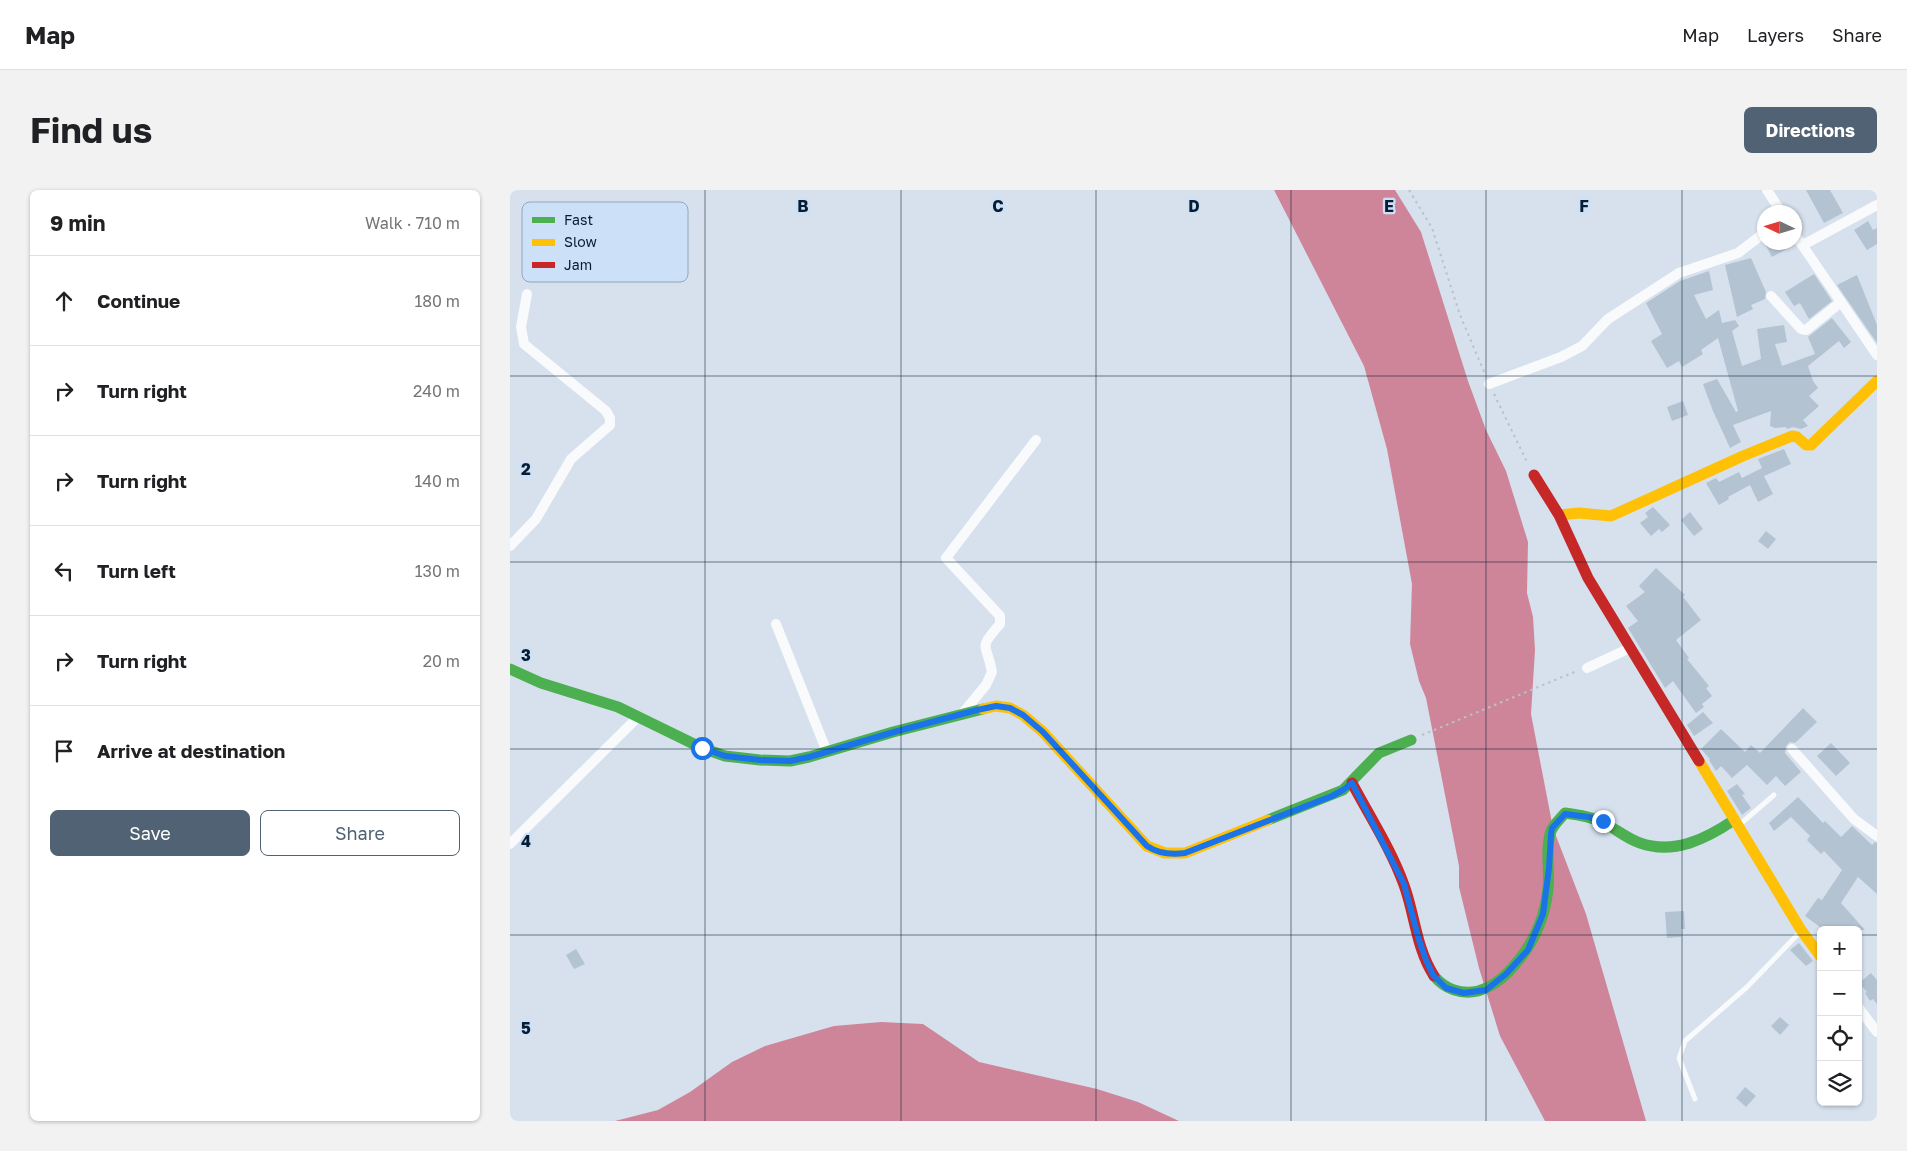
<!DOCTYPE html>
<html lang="en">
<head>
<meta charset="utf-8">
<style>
	:root { --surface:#fff; --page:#f2f2f2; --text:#202124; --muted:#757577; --line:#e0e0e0; --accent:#506273 }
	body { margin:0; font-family:"Golos Text",sans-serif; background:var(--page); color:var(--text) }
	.controls { position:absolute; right:15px; bottom:15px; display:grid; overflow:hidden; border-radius:8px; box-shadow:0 1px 4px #0004 }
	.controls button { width:45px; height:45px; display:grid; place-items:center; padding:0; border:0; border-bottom:1px solid var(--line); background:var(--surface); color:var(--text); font:25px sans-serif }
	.compass { position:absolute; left:1247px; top:15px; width:45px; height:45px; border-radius:50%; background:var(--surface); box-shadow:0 1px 4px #0004; rotate:274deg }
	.stop { position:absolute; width:15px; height:15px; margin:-11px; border:4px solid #1a73e8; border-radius:50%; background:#fff }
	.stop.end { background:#1a73e8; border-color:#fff; box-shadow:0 1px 5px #0008 }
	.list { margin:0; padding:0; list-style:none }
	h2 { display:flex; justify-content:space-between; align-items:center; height:65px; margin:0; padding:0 20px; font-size:21px }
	h2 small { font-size:16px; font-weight:400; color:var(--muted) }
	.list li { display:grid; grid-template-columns:32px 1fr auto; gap:15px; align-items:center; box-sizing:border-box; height:90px; padding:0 20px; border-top:1px solid var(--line) }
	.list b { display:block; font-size:19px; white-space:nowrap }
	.list em { font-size:16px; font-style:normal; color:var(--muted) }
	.actions { display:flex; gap:10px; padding:15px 20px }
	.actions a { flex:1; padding:11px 0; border:1px solid var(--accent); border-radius:8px; text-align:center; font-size:18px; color:var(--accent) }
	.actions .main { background:var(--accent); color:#fff }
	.icon { flex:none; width:28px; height:28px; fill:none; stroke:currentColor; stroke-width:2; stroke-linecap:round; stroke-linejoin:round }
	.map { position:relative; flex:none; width:1367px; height:931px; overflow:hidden; border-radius:8px }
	header { display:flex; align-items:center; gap:30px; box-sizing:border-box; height:70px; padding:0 25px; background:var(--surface); border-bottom:1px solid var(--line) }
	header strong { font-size:24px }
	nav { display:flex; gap:28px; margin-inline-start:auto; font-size:18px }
	.intro { display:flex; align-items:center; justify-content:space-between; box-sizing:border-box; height:120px; padding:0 30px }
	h1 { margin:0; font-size:35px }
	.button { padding:12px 22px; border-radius:8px; background:var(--accent); color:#fff; font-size:18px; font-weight:700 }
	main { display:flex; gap:30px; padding:0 30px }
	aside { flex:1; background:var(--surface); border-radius:8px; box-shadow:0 1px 4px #0004 }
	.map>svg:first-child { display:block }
	.water { fill:#ce8599 }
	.building { fill:#b3c3d2 }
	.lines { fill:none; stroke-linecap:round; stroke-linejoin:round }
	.path { stroke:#bbc2c6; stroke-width:2; stroke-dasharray:2.5 4; stroke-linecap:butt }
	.lane { stroke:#f9fafc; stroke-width:5 }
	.street { stroke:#f9fafc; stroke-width:10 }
	.fast { stroke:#4caf50; stroke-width:11 }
	.slow { stroke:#ffc107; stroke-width:11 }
	.jam { stroke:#c62828; stroke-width:11 }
	.route { stroke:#1a73e8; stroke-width:6 }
	.grid { fill:none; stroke:#081d31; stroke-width:1; stroke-opacity:0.55 }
	.key { fill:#cce1f7; stroke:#91a6bc; stroke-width:1 }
	.key-label { font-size:14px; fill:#081d31 }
	.grid-label { font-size:16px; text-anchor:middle; font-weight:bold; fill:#081d31; stroke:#cce1f7; stroke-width:4.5; stroke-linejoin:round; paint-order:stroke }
</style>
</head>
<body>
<header>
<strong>Map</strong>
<nav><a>Map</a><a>Layers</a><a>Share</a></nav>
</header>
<div class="intro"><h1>Find us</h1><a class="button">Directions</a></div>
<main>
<aside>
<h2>9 min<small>Walk · 710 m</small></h2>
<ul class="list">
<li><svg class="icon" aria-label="ahead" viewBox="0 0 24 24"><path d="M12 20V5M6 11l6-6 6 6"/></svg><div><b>Continue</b></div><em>180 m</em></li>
<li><svg class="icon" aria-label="right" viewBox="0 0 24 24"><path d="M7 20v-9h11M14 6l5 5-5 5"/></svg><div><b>Turn right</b></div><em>240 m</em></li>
<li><svg class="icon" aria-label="right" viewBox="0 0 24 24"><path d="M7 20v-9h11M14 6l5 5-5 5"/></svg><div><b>Turn right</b></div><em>140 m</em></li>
<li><svg class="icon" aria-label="left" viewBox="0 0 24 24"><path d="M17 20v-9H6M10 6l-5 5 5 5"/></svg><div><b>Turn left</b></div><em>130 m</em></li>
<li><svg class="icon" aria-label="right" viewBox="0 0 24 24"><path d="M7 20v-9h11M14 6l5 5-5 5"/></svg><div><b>Turn right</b></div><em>20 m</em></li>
<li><svg class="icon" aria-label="arrive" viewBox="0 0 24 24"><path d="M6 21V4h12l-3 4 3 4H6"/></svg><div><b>Arrive at destination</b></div></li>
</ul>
<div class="actions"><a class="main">Save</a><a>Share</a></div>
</aside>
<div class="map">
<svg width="1367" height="931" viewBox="0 0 1367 931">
	<rect width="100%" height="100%" fill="#d6e1ed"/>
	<g class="water">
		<polygon points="764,0 885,0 911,42 958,191 976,240 996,281 1018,352 1017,403 1023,427 1025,460 1021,524 1043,638 1076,724 1136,931 1035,931 990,846 969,778 949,697 949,676 916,508 909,491 900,454 902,394 877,259 854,176"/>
		<polygon points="371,832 413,834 469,872 587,899 628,912 669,931 105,931 148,920 180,902 222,872 255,856 324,836"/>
	</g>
	<g class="building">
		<polygon points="1296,0 1320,0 1333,23 1314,33"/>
		<polygon points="1358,31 1363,40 1367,38 1367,54 1357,60 1344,40"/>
		<polygon points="1254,52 1282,52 1284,55 1262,67"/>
		<polygon points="1241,68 1256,102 1255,109 1241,115 1243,119 1227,127 1215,75"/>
		<polygon points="1199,81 1203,100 1184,105 1196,129 1209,120 1212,133 1225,130 1229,136 1222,141 1232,176 1251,169 1247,139 1274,135 1277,152 1265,154 1272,176 1305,164 1298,147 1322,128 1341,152 1334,158 1329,151 1298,176 1303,191 1308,198 1299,206 1309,216 1293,230 1298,236 1291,239 1283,237 1277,239 1276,237 1265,238 1260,236 1261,221 1223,235 1231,252 1220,258 1203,221 1193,194 1207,189 1226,222 1228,221 1208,148 1191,160 1193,164 1172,177 1169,171 1157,178 1141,151 1152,144 1136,113 1170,91"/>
		<polygon points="1304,84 1322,111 1299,129 1290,113 1284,116 1275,102"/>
		<polygon points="1347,85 1367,135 1367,153 1327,95"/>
		<polygon points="1173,211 1178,225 1162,231 1157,217"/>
		<polygon points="1274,259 1281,274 1254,286 1263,304 1248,312 1240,295 1218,307 1219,309 1209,315 1196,293 1206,288 1209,292 1229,282 1232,288 1252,278 1248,269"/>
		<polygon points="1143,317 1160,335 1152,342 1149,339 1141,346 1130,333 1138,327 1135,323"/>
		<polygon points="1180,322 1193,339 1184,346 1171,330"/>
		<polygon points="1256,341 1266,349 1258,359 1248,351"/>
		<polygon points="1146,378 1175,405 1173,407 1191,430 1166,450 1179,468 1177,469 1199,496 1196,498 1202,506 1192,514 1194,517 1186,523 1163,491 1155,498 1118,438 1128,431 1116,416 1135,402 1129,396"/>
		<polygon points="1293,518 1307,532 1285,553 1280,552 1276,556 1275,563 1291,582 1275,596 1266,586 1257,595 1237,575 1222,588 1211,576 1206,581 1199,570 1200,569 1191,559 1211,539 1235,562 1241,555 1250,563"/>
		<polygon points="1193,522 1203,533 1184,546 1177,535"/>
		<polygon points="1321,553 1340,573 1326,586 1307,566"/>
		<polygon points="1227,594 1235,604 1232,605 1241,618 1232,625 1217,601"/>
		<polygon points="1288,607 1313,633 1315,631 1331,647 1342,636 1362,655 1365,652 1367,653 1367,704 1348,687 1331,713 1355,740 1314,740 1295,726 1308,708 1312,710 1332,680 1314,661 1311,664 1297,650 1300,646 1281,627 1264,641 1259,633"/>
		<polygon points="1174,721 1175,739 1171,739 1171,747 1157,748 1155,722"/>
		<polygon points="1289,753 1303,771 1296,776 1280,760"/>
		<polygon points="66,759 75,774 64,779 56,765"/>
		<polygon points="1361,783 1367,790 1367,814 1363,809 1360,811 1355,803 1357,802 1349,793"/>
		<polygon points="1270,827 1279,835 1270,845 1261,836"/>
		<polygon points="1235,897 1246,906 1236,917 1226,908"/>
	</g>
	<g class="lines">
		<g class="path">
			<polyline points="899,0 922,38 950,125 975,184"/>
			<polyline points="984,204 1018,274"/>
			<polyline points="912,545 1067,481"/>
		</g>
		<g class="lane">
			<polyline points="1228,636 1264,605"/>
			<polyline points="1185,909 1169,868 1175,851 1237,797 1291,741"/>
		</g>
		<g class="street">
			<polyline points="1257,0 1271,22"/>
			<polyline points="1284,43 1367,165"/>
			<polyline points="1293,55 1367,15"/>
			<polyline points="1261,106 1291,139 1296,140 1331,112"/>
			<polyline points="979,194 1051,167 1072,156 1098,129 1169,83 1228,63 1254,43"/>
			<polyline points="0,356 26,329 61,269 100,235 100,228 96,221 14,154 11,137 17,104"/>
			<polyline points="266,434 317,562"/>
			<polyline points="1077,478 1120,458"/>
			<path d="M 452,524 L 476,495 L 482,482 C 477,453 467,460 490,434 L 490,426 L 436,368 L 526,250"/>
			<polyline points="1282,559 1344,629 1367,646"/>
			<polyline points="0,654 128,527"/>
			<polyline points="1348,817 1367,842"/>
		</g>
		<g class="fast">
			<polyline points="0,479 31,493 108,517 192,558 215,566 250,570 280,571 299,567 383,542 473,519"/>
			<polyline points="758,630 833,600 869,563 901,550"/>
			<path d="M 924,786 C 935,799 951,805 968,801 C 985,796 997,785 1007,772 C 1025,751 1035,726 1038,699 C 1040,681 1035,658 1041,641 C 1044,634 1050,629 1055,623 C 1069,625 1083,627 1096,634 C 1107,640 1118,649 1130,653 C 1164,665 1196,649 1224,630"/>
		</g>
		<g class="slow">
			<polyline points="1049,325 1069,323 1101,326 1233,266 1282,246 1287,247 1296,255 1301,255 1367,191"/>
			<polyline points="473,519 486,516 500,518 513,525 533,542 637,656 655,663 675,663 758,630"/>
			<polyline points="1189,571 1291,740 1311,767"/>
		</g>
		<g class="jam">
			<polyline points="1024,285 1049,325 1078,388 1189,571"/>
			<path d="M 842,593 C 860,627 881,659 894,695 C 905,725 906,758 924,786"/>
		</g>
	</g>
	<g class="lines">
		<path class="route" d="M 192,558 L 215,566 L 250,570 L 280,571 L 299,567 L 384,542 L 467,520 L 486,516 L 500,518 L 513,525 L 533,542 L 637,656 C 649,664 661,665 675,663 L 822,606 L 833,600 L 842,593 L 894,694 L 909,750 L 916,770 L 923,785 L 936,798 L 954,803 L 976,800 L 996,784 L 1018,760 L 1033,724 L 1039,678 L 1041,644 L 1042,638 L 1055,624 L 1079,627 L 1093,631"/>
	</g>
	<path class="grid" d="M 195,0 L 195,931M 391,0 L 391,931M 586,0 L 586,931M 781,0 L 781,931M 976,0 L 976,931M 1172,0 L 1172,931M 0,186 L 1367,186M 0,372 L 1367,372M 0,559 L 1367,559M 0,745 L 1311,745M 1348,745 L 1367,745"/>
	<rect x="12" y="12" width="166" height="80" rx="8" class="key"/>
	<rect x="22" y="27" width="23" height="6" fill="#4caf50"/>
	<rect x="22" y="49" width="23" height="7" fill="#ffc107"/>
	<rect x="22" y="72" width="23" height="6" fill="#c62828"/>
	<g class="key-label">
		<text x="54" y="35">Fast</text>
		<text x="54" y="57">Slow</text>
		<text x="54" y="80">Jam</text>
	</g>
	<g class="grid-label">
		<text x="293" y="22">B</text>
		<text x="488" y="22">C</text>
		<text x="684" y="22">D</text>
		<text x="879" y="22">E</text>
		<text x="1074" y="22">F</text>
		<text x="16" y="285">2</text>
		<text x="16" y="471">3</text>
		<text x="16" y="657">4</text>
		<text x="16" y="844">5</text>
	</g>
</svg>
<div class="controls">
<button>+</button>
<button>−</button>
<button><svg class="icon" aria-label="locate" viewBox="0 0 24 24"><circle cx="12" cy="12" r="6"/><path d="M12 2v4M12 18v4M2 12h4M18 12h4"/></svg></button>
<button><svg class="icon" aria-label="layers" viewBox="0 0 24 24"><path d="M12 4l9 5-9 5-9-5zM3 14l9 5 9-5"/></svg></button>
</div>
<svg class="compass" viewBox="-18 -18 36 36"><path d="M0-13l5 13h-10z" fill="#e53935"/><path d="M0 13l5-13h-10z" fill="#757577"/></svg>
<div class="stop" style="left:192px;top:558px"></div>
<div class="stop end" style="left:1093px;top:631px"></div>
</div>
</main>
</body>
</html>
